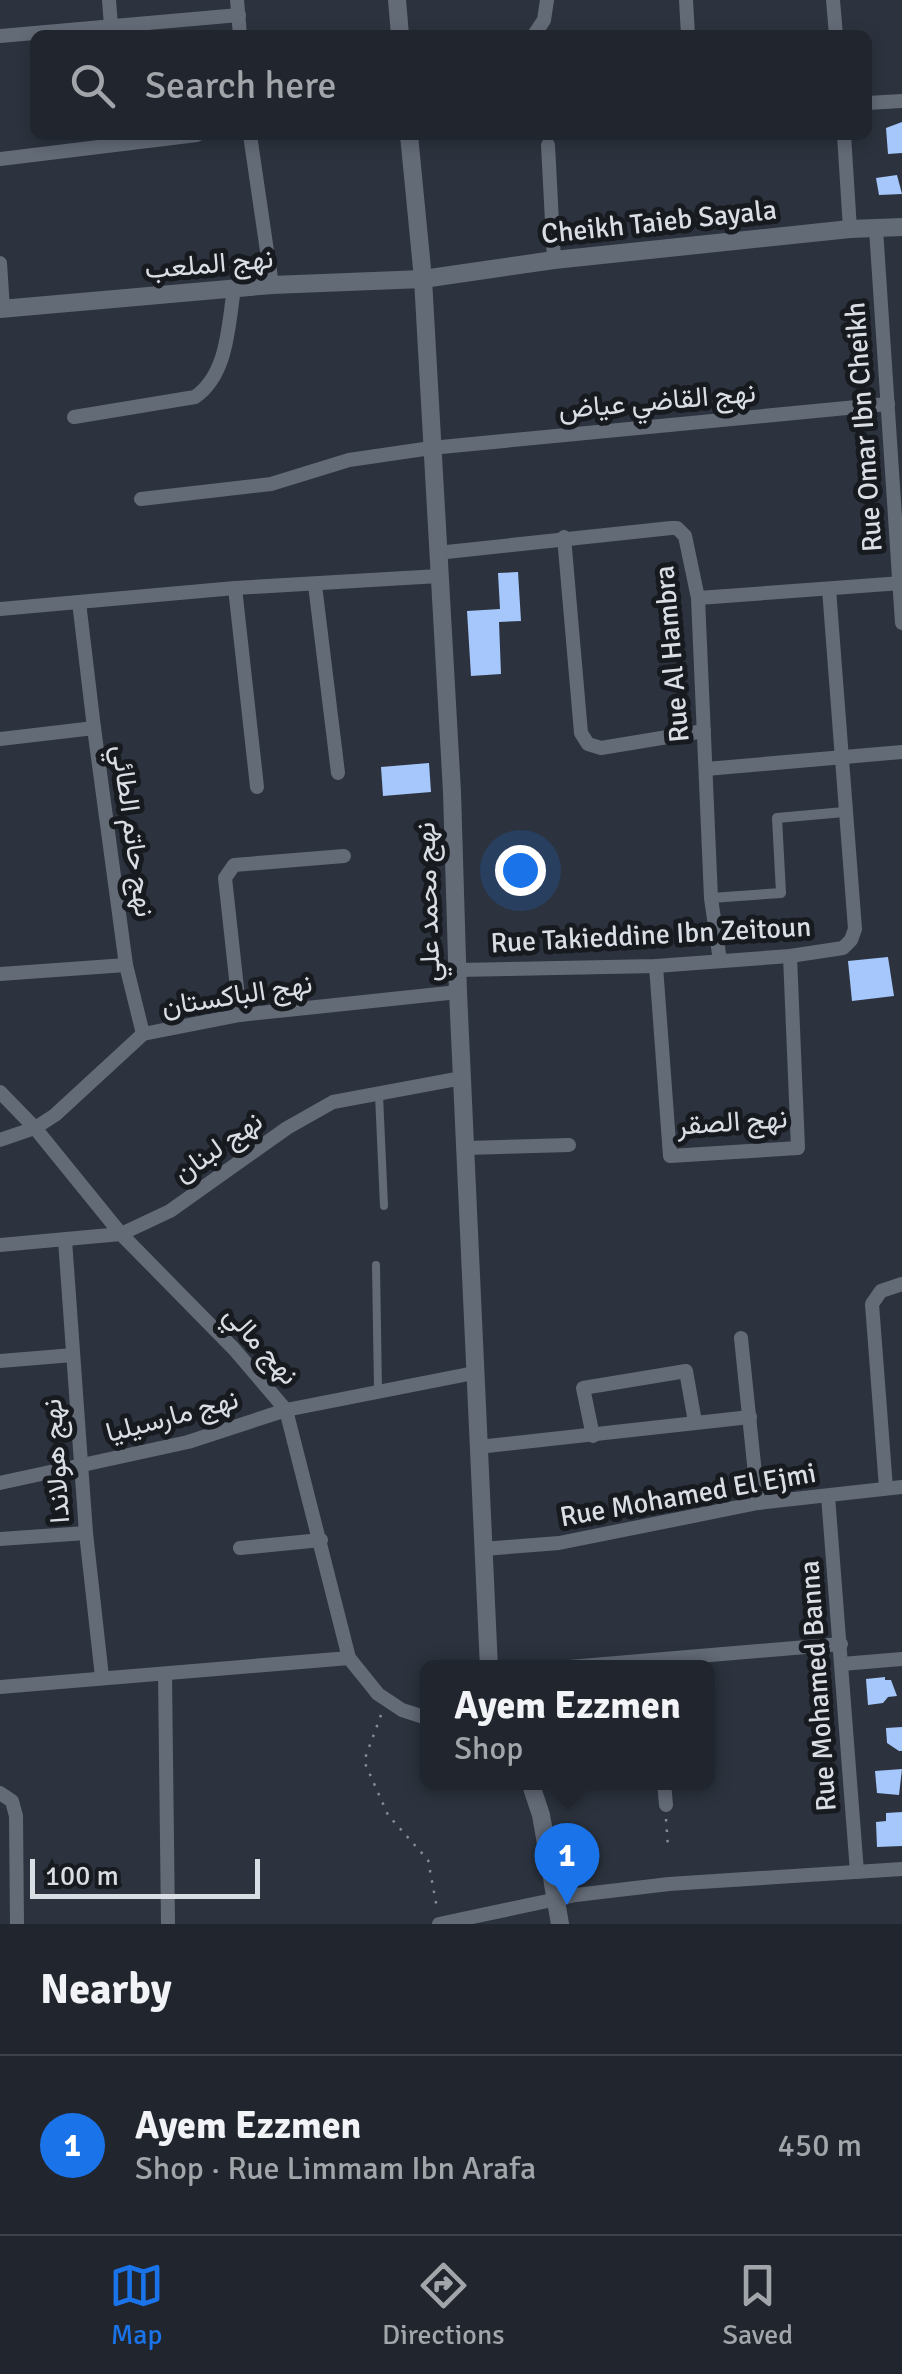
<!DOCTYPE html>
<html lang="en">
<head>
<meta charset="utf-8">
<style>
	:root { --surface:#21262e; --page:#2d323a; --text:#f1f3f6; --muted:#a2a5aa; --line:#3e434a; --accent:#1a73e8 }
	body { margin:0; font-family:Signika,Vazirmatn,sans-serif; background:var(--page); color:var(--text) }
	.scale { position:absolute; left:30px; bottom:25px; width:230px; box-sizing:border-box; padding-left:10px; border:5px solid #d9dee5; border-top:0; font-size:28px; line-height:35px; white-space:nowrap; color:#d9dee5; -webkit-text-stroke:8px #171a1f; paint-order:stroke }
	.you { position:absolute; left:520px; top:870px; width:35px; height:35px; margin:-25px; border:8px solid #fff; border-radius:50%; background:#1a73e8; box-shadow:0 0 0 15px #1a73e833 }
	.badge { display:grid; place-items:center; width:65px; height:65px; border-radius:50%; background:var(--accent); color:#fff; font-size:32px; font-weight:700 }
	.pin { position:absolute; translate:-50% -82px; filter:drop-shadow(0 2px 5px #0008) }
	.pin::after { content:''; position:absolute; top:52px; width:35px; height:30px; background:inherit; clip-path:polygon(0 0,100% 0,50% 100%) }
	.popup { position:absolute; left:420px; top:1660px; width:295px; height:130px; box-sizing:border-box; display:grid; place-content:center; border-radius:15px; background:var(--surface); filter:drop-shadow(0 2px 8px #0005); font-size:32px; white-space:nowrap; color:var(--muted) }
	.popup b { font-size:38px; color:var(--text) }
	.popup::after { content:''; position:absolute; left:50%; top:100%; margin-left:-20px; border:20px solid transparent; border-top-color:var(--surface) }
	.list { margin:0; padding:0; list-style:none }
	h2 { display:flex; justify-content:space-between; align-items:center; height:130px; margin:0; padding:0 40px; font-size:42px }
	h2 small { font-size:32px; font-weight:400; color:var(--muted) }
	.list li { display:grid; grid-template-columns:65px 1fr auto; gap:30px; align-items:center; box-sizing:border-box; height:180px; padding:0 40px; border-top:2px solid var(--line) }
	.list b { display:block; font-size:38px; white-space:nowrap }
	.list p { margin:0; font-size:32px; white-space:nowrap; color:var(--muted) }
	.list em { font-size:32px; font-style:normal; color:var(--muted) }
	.icon { flex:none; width:55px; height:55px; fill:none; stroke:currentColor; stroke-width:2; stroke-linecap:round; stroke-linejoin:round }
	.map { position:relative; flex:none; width:902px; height:1924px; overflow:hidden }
	.search { position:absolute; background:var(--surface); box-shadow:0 5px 15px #0003; left:30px; right:30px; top:30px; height:110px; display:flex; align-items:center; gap:25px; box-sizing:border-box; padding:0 35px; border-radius:15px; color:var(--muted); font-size:38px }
	.sheet { height:310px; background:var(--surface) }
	nav { display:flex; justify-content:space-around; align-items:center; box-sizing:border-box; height:140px; border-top:2px solid var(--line); background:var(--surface); font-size:28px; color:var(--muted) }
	nav a { display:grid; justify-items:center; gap:5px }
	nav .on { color:var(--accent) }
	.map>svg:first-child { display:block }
	.building { fill:#a5c7fc }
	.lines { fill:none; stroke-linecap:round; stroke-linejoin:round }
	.path { stroke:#868c95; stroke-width:2.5; stroke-dasharray:2.5 8; stroke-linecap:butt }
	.service { stroke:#636b77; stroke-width:8 }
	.pedestrian { stroke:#636b77; stroke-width:10 }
	.minor { stroke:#636b77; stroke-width:14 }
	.tertiary { stroke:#636b77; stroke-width:18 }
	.labels { text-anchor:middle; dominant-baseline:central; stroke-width:10; stroke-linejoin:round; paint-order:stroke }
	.street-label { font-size:28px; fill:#d9dee5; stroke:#171a1f }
</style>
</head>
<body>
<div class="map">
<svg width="902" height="1924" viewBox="0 0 902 1924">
	<rect width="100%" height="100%" fill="#2c333e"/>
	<g class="building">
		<polygon points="902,122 902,153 888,154 886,128"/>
		<polygon points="897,175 902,194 879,195 876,178"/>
		<polygon points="518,572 521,621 499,622 501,674 471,676 467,611 500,609 498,573"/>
		<polygon points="429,763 431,792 383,796 381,767"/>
		<polygon points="888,957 894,996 852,1001 848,961"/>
		<polygon points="885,1677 885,1680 891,1680 897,1696 888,1697 883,1703 868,1705 866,1679"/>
		<polygon points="902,1727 902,1751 899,1751 887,1743 886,1728"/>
		<polygon points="902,1769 899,1795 877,1793 875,1771"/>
		<polygon points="902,1812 902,1846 877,1847 876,1822 886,1821 886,1813"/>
	</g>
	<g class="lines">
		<g class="path">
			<polyline points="381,1715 364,1761 388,1815 428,1860 437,1908"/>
			<polyline points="666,1819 668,1847"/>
		</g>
		<g class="service">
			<polyline points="379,1095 384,1206"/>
			<polyline points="376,1265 378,1390"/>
		</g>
		<polyline class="pedestrian" points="711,898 781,893 777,818 844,812"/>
		<g class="minor">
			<polyline points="109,0 111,26"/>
			<polyline points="237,0 240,35"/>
			<polyline points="686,0 688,35"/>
			<polyline points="833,0 836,35"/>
			<polyline points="534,35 544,20 547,0"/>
			<polyline points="0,36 239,15"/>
			<polyline points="867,103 902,101"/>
			<polyline points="250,135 272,285"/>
			<polyline points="844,135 850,229"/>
			<polyline points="548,145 554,260"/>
			<polyline points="0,159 197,135"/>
			<polyline points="876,229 902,623"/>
			<polyline points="0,263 3,309"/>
			<path d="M 74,417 L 195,397 C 228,374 228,326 234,289"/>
			<polyline points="141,499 271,484 349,460 431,448 888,404"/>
			<polyline points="564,537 581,733 588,744 601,748 704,731"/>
			<polyline points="437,553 671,528 677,528 685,536 698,598 711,898 720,961"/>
			<polyline points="315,585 338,773"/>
			<polyline points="235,588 257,787"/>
			<polyline points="698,598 902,583"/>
			<polyline points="79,602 94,728"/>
			<polyline points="0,609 235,588 439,576"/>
			<polyline points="0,739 94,728 126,965 143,1034"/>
			<polyline points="706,769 902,752"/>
			<polyline points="656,966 670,1156 798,1148 790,956"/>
			<polyline points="457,970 656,966 790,956 843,948 851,940 855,929 829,589"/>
			<polyline points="0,974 126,965"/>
			<polyline points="240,1015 225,878 234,865 344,856"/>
			<polyline points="0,1092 35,1128 121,1234 234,1349 286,1410 349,1658 378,1694 402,1710 427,1718"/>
			<polyline points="0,1140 35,1128 55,1115 143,1034 240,1015 458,992"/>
			<polyline points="466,1148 569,1145"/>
			<polyline points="65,1240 86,1533 102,1677"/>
			<polyline points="0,1245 121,1234 170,1211 287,1128 333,1102 462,1078"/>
			<polyline points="741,1338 758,1503"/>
			<polyline points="0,1361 73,1355"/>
			<polyline points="593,1436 583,1388 686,1371 695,1422"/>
			<polyline points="478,1447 750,1417"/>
			<polyline points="0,1483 188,1442 286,1410 474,1373"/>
			<polyline points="886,1488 872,1304 881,1291 902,1284"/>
			<polyline points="828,1496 857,1872"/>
			<polyline points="0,1539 86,1533"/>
			<polyline points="240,1548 321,1540"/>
			<polyline points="483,1549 559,1543 758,1503 902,1487"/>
			<polyline points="842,1664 902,1659"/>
			<polyline points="569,1667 841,1644"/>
			<polyline points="165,1674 168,1924"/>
			<polyline points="0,1687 349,1658"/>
			<polyline points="664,1782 666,1805"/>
			<polyline points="0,1793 12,1801 16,1816 17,1924"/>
			<polyline points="439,1924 576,1895 669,1884 902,1869"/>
		</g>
		<g class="tertiary">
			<polyline points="397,0 400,35"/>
			<polyline points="409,135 423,279 452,792 458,992 489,1668"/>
			<polyline points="0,309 272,285 423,279 554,260 850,229 902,227"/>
			<polyline points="530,1782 541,1815 560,1924"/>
		</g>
	</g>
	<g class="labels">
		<g class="street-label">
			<text transform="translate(659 222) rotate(-6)">Cheikh Taieb Sayala</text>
			<text transform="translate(209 264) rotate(-5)">نهج الملعب</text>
			<text transform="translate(657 401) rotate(-5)">نهج القاضي عياض</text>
			<text transform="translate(864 427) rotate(-94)">Rue Omar Ibn Cheikh</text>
			<text transform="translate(672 654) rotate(-95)">Rue Al Hambra</text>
			<text transform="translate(133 831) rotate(82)">نهج حاتم الطائي</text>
			<text transform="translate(428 902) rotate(-92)">نهج محمد علي</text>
			<text transform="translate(651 935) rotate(-3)">Rue Takieddine Ibn Zeitoun</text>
			<text transform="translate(237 995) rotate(-9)">نهج الباكستان</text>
			<text transform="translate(732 1122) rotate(-4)">نهج الصقر</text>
			<text transform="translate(218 1147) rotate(-35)">نهج لبنان</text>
			<text transform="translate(261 1345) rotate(48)">نهج مالي</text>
			<text transform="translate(172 1416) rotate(-15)">نهج مارسيليا</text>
			<text transform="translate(56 1461) rotate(-94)">نهج هولاندا</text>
			<text transform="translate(688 1495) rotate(-10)">Rue Mohamed El Ejmi</text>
			<text transform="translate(818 1686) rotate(-94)">Rue Mohamed Banna</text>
		</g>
	</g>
</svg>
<div class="scale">100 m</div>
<div class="you"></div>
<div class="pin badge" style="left:567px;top:1905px">1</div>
<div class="popup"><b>Ayem Ezzmen</b>Shop</div>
<div class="search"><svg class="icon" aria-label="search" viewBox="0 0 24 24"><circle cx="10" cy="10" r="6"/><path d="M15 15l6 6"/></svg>Search here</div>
</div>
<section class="sheet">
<h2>Nearby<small></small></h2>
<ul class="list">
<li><span class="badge">1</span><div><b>Ayem Ezzmen</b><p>Shop · Rue Limmam Ibn Arafa</p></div><em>450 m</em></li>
</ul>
</section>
<nav>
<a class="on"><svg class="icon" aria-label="map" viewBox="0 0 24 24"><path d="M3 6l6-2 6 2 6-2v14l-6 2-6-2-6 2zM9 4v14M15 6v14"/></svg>Map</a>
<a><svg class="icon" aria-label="directions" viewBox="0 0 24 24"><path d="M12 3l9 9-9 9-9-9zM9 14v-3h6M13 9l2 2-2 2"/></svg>Directions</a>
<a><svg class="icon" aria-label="saved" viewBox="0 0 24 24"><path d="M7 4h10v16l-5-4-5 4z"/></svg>Saved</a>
</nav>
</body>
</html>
